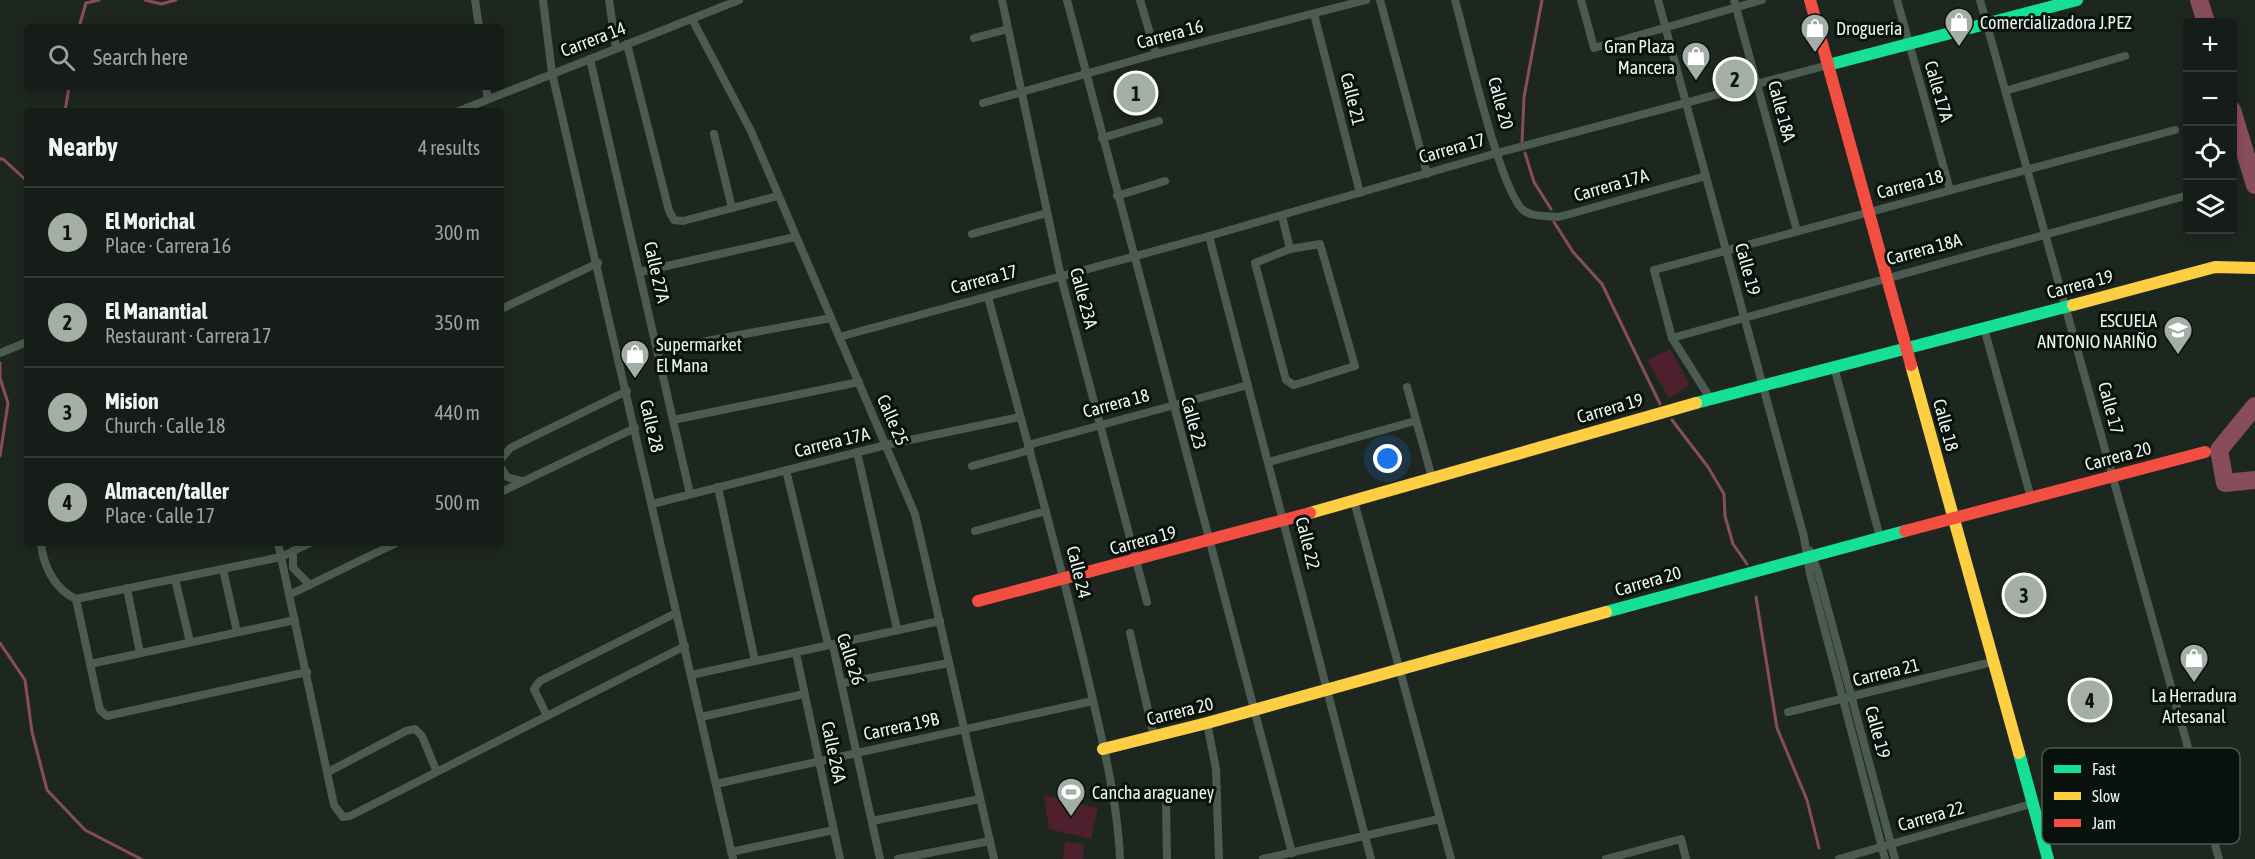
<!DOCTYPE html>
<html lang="en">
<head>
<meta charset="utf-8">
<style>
	:root { --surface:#161d18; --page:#1f2621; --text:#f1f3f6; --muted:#9ea2a2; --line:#353b37; --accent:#a3aea6 }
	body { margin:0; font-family:"Asap Condensed",sans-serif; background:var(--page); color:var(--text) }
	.controls { position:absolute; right:18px; top:18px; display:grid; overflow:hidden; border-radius:6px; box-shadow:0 3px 9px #0003 }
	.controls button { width:54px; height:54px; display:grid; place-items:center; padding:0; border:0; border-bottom:2px solid var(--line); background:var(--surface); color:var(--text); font:30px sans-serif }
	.you { position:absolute; left:1388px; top:459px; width:21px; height:21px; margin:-15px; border:4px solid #fff; border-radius:50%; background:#1a73e8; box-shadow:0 0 0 9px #1a73e833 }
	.badge { display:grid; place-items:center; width:39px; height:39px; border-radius:50%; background:var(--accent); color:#111; font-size:20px; font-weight:700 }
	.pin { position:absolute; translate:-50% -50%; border:3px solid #fff; box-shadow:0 2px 6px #0006 }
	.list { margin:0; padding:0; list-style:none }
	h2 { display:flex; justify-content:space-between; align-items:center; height:78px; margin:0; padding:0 24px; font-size:26px }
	h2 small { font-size:20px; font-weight:400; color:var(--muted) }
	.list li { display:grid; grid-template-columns:39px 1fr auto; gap:18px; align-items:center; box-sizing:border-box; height:90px; padding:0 24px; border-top:2px solid var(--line) }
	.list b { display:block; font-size:22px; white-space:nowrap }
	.list p { margin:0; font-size:20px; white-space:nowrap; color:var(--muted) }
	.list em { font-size:20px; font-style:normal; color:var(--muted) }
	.icon { flex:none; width:33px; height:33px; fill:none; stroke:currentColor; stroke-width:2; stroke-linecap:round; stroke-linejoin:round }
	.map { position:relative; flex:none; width:2255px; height:859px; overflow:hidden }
	.search { position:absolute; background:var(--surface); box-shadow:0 3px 9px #0003; left:24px; top:24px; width:480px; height:66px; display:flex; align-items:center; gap:15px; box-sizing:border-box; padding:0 21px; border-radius:6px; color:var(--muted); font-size:22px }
	.panel { position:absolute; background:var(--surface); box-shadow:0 3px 9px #0003; left:24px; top:108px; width:480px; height:438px; border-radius:6px }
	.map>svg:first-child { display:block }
	.green { fill:#4e202d }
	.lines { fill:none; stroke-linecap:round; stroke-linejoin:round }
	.stream { stroke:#884d5b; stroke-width:3 }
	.river { stroke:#884d5b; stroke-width:18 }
	.street { stroke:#4c5b52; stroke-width:8 }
	.fast { stroke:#16e098; stroke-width:12 }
	.slow { stroke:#ffcf43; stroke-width:12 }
	.jam { stroke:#f24e42; stroke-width:12 }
	.labels { text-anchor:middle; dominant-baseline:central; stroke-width:6; stroke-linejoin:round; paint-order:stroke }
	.poi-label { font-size:18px; fill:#ebf6ee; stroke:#09110c; text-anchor:start }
	.street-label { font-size:18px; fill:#ebf6ee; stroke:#09110c }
	.key { fill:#09110c; stroke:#4d5650; stroke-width:1.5 }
	.key-label { font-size:16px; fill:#ebf6ee }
</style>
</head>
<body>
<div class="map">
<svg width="2255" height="859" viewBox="0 0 2255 859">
	<rect width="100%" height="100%" fill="#1d2720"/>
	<g class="green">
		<polygon points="1670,349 1690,385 1669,398 1647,360"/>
		<polygon points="1044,795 1098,808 1091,839 1049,829"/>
		<polygon points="1065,842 1084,844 1083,859 1063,859"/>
	</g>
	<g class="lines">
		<g class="stream">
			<polyline points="145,0 161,4 176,0"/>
			<polyline points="79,27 86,3 99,0"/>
			<polyline points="65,111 69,87"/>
			<polyline points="1522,142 1524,97 1542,0"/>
			<polyline points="1525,153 1534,182 1551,209"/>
			<polyline points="0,159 3,159 27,181"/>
			<polyline points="1554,222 1573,252 1602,284 1660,404"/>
			<polyline points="0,363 0,378 8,403 0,456"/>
			<polyline points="1672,420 1708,467 1724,494 1725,516 1733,544 1747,564"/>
			<polyline points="1756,597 1777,728 1807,800 1819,848"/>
			<polyline points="0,643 25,680 32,732 47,790 85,830 141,859"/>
		</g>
		<g class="river">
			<polyline points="2199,0 2206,22"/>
			<polyline points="2232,110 2255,185"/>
			<polyline points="2255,406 2219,450 2225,483 2255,480"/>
		</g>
		<g class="street">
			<polyline points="475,0 479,27"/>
			<polyline points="543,0 552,73 733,859"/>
			<polyline points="609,0 616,48"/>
			<polyline points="1002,0 1061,277 1147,602"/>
			<polyline points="1067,0 1292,853"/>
			<polyline points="1140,0 1156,54"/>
			<polyline points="1380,0 1427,174"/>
			<path d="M 1455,0 C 1466,38 1499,189 1523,210 C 1532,217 1547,216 1559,217 L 1706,176"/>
			<polyline points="1581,0 1594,48 1762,0"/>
			<polyline points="1658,0 1804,537 1810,574 1885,859"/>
			<polyline points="1734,0 1797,231"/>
			<polyline points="1897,0 1950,190"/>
			<polyline points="1980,0 2219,859"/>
			<polyline points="1314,14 1360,193"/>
			<polyline points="692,19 751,131 915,514 994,859"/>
			<polyline points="974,38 1008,29"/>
			<polyline points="627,44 669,211 674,220 683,221 778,196"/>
			<polyline points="590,59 690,494"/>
			<polyline points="486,87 488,99"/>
			<polyline points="2005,91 2125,56"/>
			<polyline points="983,103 1156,54 1366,0"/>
			<polyline points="459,111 739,0"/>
			<polyline points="714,134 732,208"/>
			<polyline points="1102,138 1159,121"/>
			<polyline points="1117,196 1165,181"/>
			<polyline points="1282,216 1290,249"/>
			<polyline points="972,234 1047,213"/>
			<polyline points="1209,236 1371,859"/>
			<polygon points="1320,244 1355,366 1294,385 1286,380 1255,263 1290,249"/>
			<polyline points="640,272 795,237"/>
			<path d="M 988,297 C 1021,419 1055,540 1084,662 C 1098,722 1118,799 1120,859"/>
			<polyline points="501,309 598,263"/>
			<polyline points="1984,328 2031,498"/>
			<polyline points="839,337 1209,236 1497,153 1828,65"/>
			<polyline points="1672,338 2185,196"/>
			<polyline points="658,350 831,318"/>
			<polyline points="0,353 27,342"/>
			<polyline points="1834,367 1880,537"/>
			<polyline points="1407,387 1432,478"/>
			<polyline points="1710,398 1672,338 1654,270 2175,130"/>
			<polyline points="673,420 859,382"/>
			<polyline points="1028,445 1248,385"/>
			<polyline points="857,452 897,629"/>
			<polyline points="501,459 510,448 627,391"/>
			<polyline points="1269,462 1415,421"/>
			<polyline points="972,466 1030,450"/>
			<polyline points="501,468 507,477 522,481"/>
			<polyline points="786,470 828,644 833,646 880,859"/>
			<polyline points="718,487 755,661"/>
			<polyline points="501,492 635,428"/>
			<polyline points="1354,501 1451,859"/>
			<polyline points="652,504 886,445 1020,417"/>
			<polyline points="975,531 1046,511"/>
			<path d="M 44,543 L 41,546 C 45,569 55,589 76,599 L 90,664"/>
			<polyline points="278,543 334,805 343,817 350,816 685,646"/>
			<polyline points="293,551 293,568 310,585"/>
			<polyline points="1810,551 1818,572 1895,859"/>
			<polyline points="223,569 237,632"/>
			<polyline points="175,579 190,642"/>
			<polyline points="127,588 140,653"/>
			<polyline points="289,595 396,543"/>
			<polyline points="76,599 281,557 310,543"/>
			<polyline points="295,620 90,664 100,710 107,716 307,672"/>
			<polyline points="1130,633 1154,736"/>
			<polyline points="796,653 840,859"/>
			<polyline points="691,675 940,621"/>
			<polyline points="843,683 949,663"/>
			<polyline points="1788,712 1992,662"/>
			<polyline points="547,716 534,689 540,681 676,613"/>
			<polyline points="701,717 804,694"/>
			<polyline points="1207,723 1216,769 1219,859"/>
			<polyline points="328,772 406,731 415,729 422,736 436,770"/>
			<polyline points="716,784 1093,701"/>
			<polyline points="872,821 980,799"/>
			<polyline points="731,852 834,830"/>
			<polyline points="898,859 990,841"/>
			<polyline points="1167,859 1166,797 1217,795"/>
			<polyline points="1263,859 1439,819"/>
			<polyline points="1606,859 1681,839 1686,859"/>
			<polyline points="1839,859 2031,804"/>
		</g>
		<g class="fast">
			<polyline points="1828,65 2077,0"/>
			<polyline points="1696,403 2073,305"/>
			<polyline points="1606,612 1905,531"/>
			<polyline points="2019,753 2048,859"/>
		</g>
		<g class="slow">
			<polyline points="2073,305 2215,267 2255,268"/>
			<polyline points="1911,365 2019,753"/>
			<polyline points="1310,513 1696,403"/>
			<polyline points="1103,749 1207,723 1606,612"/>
		</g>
		<g class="jam">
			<polyline points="1810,0 1911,365"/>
			<polyline points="1905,531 2205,452"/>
			<polyline points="978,601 1310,513"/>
		</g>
	</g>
	<defs>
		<g id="shop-pin" transform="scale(1.5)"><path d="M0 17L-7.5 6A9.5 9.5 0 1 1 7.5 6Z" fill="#a3aea6" stroke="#09110c"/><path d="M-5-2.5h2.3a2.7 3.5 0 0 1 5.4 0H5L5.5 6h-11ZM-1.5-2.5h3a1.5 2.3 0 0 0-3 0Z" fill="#fff"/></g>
		<g id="school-pin" transform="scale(1.5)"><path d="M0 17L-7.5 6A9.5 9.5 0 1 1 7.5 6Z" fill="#a3aea6" stroke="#09110c"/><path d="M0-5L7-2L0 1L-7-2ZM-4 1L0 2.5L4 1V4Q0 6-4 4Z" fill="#fff"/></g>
		<g id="stadium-pin" transform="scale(1.5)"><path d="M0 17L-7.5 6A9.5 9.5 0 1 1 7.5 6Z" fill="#a3aea6" stroke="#09110c"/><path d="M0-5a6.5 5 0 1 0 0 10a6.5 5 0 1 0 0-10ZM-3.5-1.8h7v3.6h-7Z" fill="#fff"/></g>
	</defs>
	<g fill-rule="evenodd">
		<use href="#shop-pin" x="1959" y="22"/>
		<use href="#shop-pin" x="1815" y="28"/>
		<use href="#shop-pin" x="1696" y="56"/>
		<use href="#school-pin" x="2178" y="330"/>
		<use href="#shop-pin" x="635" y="354"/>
		<use href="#shop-pin" x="2194" y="658"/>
		<use href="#stadium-pin" x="1071" y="792"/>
	</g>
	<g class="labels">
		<g class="poi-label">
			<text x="1980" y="22">Comercializadora J.PEZ</text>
			<text x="1836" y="28">Droguería</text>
			<text x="1675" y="46" text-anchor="end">Gran Plaza<tspan x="1675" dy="21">Mancera</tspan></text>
			<text x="2157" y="320" text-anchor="end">ESCUELA<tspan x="2157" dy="21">ANTONIO NARIÑO</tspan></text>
			<text x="656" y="344">Supermarket<tspan x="656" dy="21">El Mana</tspan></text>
			<text x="2194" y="695" text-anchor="middle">La Herradura<tspan x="2194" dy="21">Artesanal</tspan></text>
			<text x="1092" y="792">Cancha araguaney</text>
		</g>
		<g class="street-label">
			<text transform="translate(1170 34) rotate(-15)">Carrera 16</text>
			<text transform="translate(593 39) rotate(-21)">Carrera 14</text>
			<text transform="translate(1939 91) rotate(74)">Calle 17A</text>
			<text transform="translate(1353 99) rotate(76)">Calle 21</text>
			<text transform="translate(1501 103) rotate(75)">Calle 20</text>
			<text transform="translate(1782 111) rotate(75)">Calle 18A</text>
			<text transform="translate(1452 148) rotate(-16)">Carrera 17</text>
			<text transform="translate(1910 184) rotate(-15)">Carrera 18</text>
			<text transform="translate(1611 185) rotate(-16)">Carrera 17A</text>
			<text transform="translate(1924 249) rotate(-15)">Carrera 18A</text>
			<text transform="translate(1748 269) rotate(75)">Calle 19</text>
			<text transform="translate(657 272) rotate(77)">Calle 27A</text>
			<text transform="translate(984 279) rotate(-15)">Carrera 17</text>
			<text transform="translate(2080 284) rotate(-15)">Carrera 19</text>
			<text transform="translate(1084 298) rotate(75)">Calle 23A</text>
			<text transform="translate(1116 403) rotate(-15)">Carrera 18</text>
			<text transform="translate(1610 408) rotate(-16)">Carrera 19</text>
			<text transform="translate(2111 408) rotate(75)">Calle 17</text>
			<text transform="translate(893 420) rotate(67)">Calle 25</text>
			<text transform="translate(1194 423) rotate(75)">Calle 23</text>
			<text transform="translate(1946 425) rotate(75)">Calle 18</text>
			<text transform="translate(652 426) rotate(77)">Calle 28</text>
			<text transform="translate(832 442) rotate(-14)">Carrera 17A</text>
			<text transform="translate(2118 456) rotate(-15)">Carrera 20</text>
			<text transform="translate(1143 540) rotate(-15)">Carrera 19</text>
			<text transform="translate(1308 543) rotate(76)">Calle 22</text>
			<text transform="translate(1079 572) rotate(76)">Calle 24</text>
			<text transform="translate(1648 581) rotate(-16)">Carrera 20</text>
			<text transform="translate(851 659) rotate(72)">Calle 26</text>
			<text transform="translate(1886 672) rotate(-14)">Carrera 21</text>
			<text transform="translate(1180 711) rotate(-14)">Carrera 20</text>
			<text transform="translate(901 726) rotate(-12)">Carrera 19B</text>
			<text transform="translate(1878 732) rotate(75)">Calle 19</text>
			<text transform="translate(834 752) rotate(78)">Calle 26A</text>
			<text transform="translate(1931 816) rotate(-16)">Carrera 22</text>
		</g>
	</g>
	<rect x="2042" y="748" width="198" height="96" rx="9" class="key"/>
	<rect x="2054" y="765" width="27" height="8" fill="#16e098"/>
	<rect x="2054" y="792" width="27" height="8" fill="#ffcf43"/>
	<rect x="2054" y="819" width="27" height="8" fill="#f24e42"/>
	<g class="key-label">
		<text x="2092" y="775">Fast</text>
		<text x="2092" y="802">Slow</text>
		<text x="2092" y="829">Jam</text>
	</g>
</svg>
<div class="controls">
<button>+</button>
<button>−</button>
<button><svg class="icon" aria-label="locate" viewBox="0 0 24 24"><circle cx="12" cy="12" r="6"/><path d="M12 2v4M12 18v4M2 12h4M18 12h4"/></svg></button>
<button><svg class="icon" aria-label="layers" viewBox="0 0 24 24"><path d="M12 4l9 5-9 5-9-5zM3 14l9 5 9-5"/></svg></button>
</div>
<div class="you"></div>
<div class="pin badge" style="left:1136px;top:93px">1</div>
<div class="pin badge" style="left:1735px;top:79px">2</div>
<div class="pin badge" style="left:2024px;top:595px">3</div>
<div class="pin badge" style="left:2090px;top:700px">4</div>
<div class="search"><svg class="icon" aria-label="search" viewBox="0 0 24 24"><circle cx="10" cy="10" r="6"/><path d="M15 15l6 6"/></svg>Search here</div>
<section class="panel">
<h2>Nearby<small>4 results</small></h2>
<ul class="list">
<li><span class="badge">1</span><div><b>El Morichal</b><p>Place · Carrera 16</p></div><em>300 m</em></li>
<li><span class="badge">2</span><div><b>El Manantial</b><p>Restaurant · Carrera 17</p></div><em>350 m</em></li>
<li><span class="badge">3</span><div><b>Mision</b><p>Church · Calle 18</p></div><em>440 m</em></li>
<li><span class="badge">4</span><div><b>Almacen/taller</b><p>Place · Calle 17</p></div><em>500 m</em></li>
</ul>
</section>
</div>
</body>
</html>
